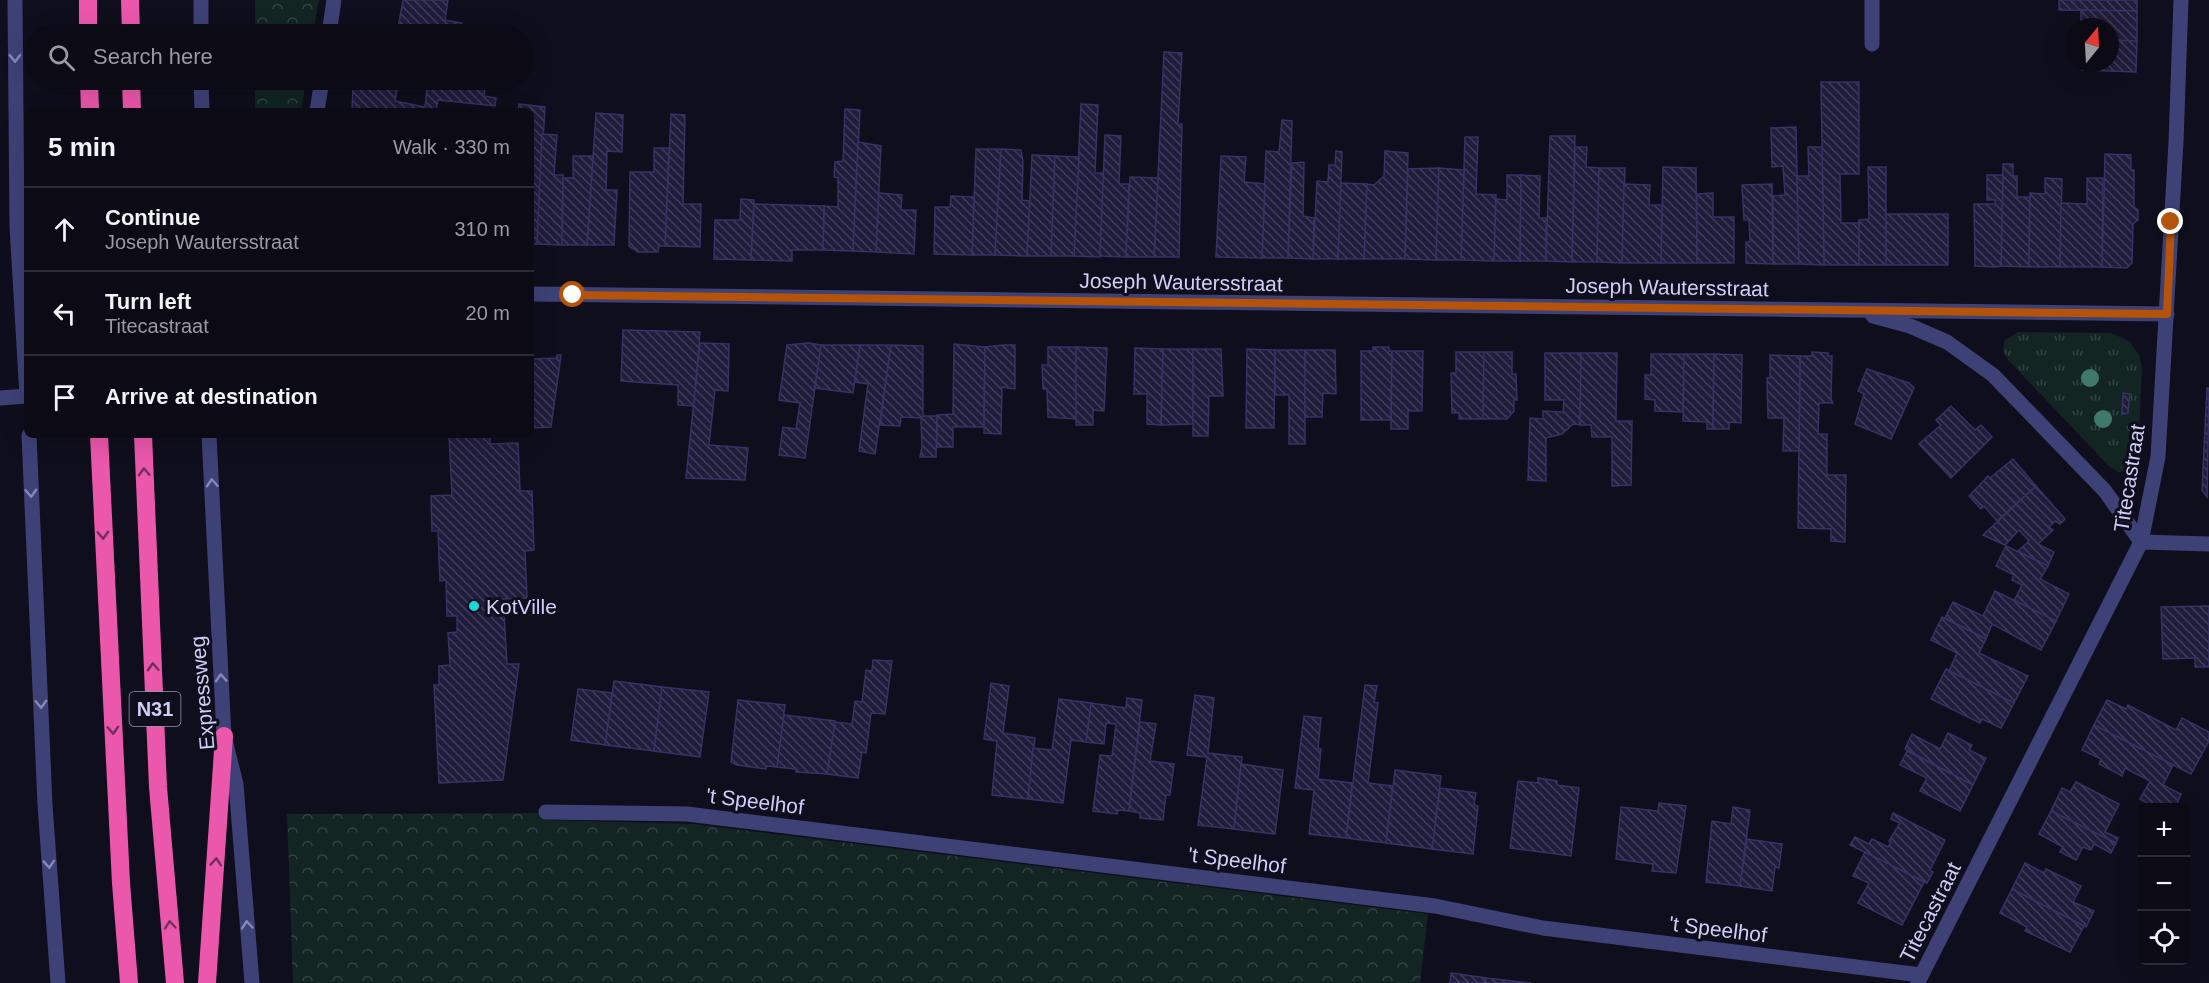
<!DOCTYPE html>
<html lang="en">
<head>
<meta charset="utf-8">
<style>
	:root { --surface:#0b0a15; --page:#191822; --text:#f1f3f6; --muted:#9a9aa0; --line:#2b2b34 }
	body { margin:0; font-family:Arial,sans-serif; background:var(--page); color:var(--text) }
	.controls { position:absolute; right:18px; bottom:18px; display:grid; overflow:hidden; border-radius:9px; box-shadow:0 6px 24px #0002 }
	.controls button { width:54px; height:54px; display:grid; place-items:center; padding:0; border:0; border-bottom:2px solid var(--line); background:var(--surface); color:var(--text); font:30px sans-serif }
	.compass { position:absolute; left:2065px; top:18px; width:54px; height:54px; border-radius:50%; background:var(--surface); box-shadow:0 6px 24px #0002; rotate:18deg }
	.stop { position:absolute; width:18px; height:18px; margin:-14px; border:4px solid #b45309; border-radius:50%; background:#fff }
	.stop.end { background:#b45309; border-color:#fff; box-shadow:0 2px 6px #0008 }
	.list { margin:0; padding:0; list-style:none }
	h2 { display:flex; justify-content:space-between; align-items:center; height:78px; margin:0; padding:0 24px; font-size:26px }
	h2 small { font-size:20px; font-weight:400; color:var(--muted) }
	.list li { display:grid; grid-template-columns:39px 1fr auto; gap:18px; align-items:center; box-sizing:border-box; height:84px; padding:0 24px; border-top:2px solid var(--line) }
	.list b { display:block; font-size:22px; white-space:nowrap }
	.list p { margin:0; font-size:20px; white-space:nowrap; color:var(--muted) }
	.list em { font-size:20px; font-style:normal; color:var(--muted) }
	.icon { flex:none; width:33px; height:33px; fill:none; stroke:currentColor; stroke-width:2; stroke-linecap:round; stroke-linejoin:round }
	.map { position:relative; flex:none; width:2209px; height:983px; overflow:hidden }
	.search { position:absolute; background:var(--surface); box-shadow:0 6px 24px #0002; left:24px; top:24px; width:510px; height:66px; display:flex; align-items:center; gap:15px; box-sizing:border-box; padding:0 21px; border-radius:33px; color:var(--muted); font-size:22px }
	.panel { position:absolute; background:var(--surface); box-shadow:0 6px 24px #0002; left:24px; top:108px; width:510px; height:330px; border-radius:9px }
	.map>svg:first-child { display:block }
	.grass { fill:url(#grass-tufts) }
	.forest { fill:url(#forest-crowns) }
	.building { fill:url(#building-back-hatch); stroke:#373164; stroke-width:1.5 }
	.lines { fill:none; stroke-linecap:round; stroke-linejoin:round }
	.minor { stroke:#3e4176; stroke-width:15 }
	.highway { stroke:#eb57ab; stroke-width:18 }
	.tree { fill:#3e796b }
	.oneway { stroke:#8788b8 }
	.oneway2 { stroke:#722f5c }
	.route { stroke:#b45309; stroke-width:8 }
	.poi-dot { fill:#19d7da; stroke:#0f0e1c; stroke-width:2 }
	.labels { text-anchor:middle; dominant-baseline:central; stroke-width:6; stroke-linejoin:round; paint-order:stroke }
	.shield { fill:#0f0e1c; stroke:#9694b7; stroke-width:1.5 }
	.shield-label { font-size:20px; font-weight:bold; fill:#d0cef9 }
	.street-label { font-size:21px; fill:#d0cef9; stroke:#0f0e1c }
	.poi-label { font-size:21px; fill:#d0cef9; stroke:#0f0e1c; text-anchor:start }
</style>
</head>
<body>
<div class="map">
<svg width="2209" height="983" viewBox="0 0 2209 983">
	<defs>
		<pattern id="grass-tufts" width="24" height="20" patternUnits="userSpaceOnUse" patternTransform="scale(1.5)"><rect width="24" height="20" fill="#122523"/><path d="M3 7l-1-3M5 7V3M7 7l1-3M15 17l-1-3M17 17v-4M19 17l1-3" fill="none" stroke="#334344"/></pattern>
		<pattern id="forest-crowns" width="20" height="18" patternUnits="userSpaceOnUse" patternTransform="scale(1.5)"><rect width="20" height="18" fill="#122523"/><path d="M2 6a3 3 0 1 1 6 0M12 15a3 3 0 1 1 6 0" fill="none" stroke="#334344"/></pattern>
		<pattern id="building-back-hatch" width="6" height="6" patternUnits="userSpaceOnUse" patternTransform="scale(1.5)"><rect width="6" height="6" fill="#201c3b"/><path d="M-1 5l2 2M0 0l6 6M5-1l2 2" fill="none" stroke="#3f3c58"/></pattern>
	</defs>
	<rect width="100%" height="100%" fill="#0f0e1c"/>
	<polygon class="grass" points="2018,332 2111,333 2129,341 2139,355 2142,368 2138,457 2130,470 2119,472 2110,467 2008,360 2003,350 2005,340"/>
	<g class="forest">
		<polygon points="255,0 319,0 313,34 255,34"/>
		<polygon points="255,80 306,80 301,111 255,111"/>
		<polygon points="545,813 545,820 693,824 1428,914 1420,983 293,983 287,814"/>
	</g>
	<g class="building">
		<polygon points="403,0 448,0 445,20 462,23 460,34 397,34"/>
		<polygon points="2059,0 2137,0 2137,11 2059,10"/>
		<polygon points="2081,10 2137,11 2137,41 2110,40 2110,27 2081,27"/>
		<polygon points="2110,40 2137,41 2136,72 2082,70 2082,63 2110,63"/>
		<polygon points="1164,52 1182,53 1178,124 1182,124 1179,257 1154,257"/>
		<polygon points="428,80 485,89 484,96 496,98 495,106 438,100 436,111 352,111 353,85 362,87 363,81 395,86 397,89 395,101 425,107"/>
		<polygon points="1821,82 1859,82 1859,174 1840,174 1841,223 1859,223 1859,265 1824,265"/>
		<polygon points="519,104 545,107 537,244 531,244 531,111 518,111"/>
		<polygon points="1081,104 1098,105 1095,173 1104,173 1100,257 1074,256"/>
		<polygon points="845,109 860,110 853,251 823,250 824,206 838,207 838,178 834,177 835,162 843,161"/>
		<polygon points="596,113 623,115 622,152 607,151 606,190 617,190 614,245 587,245"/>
		<polygon points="671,114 685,115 683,204 701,204 700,247 665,246"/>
		<polygon points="1282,120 1292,121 1288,258 1262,258 1266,151 1279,152"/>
		<polygon points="1796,127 1799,264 1773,264 1773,196 1785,195 1783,166 1772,167 1771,128"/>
		<polygon points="542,134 557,135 554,175 563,175 562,245 537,244"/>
		<polygon points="1105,135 1121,136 1119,184 1129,184 1126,257 1100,256"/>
		<polygon points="1550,136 1575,136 1572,262 1546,261"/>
		<polygon points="1465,137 1478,137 1476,194 1496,195 1494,261 1461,260"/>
		<polygon points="858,142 881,146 876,252 853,251"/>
		<polygon points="1575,147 1587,147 1586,167 1599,168 1597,262 1572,262"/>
		<polygon points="1808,147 1822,147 1824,265 1799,264 1797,176 1809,176"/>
		<polygon points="654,148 669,148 665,246 659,246 658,252 638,252 629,246 630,172 654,172"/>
		<polygon points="976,149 1001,149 995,255 972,255"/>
		<polygon points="1001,149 1021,150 1023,161 1022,200 1030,201 1027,256 995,255"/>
		<polygon points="1336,151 1342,152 1338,259 1313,259 1317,181 1328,182 1329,165 1335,165"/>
		<polygon points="1385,151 1408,153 1405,259 1364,259 1367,184 1374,185 1384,176"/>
		<polygon points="2105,154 2131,155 2131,170 2134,170 2134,207 2138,210 2138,220 2133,224 2132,263 2127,268 2102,267"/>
		<polygon points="1032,155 1055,156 1051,256 1027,256"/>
		<polygon points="573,156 593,156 587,245 562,245 563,178 573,178"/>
		<polygon points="1055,156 1079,157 1074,256 1051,256"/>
		<polygon points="1221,156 1246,157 1244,182 1265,184 1262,258 1216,257"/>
		<polygon points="1304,162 1303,216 1314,218 1313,259 1288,258 1292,163"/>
		<polygon points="2003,164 2013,164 2013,176 2017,176 2017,197 2030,197 2029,267 2001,266"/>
		<polygon points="1663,167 1696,168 1697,263 1661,263"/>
		<polygon points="1868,167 1886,167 1886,265 1859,265 1859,220 1869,219"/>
		<polygon points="1439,168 1436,260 1405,259 1408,169"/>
		<polygon points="1439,168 1464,170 1461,260 1436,260"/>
		<polygon points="1599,168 1625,168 1622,263 1597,262"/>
		<polygon points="1507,175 1521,175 1520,261 1494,261 1496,199 1507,200"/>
		<polygon points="1521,175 1540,176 1539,218 1546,218 1546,261 1520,261"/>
		<polygon points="1987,175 2003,175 2001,266 1996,267 1975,266 1974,204 1995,204 1995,200 1987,200"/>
		<polygon points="1130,177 1158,178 1154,257 1126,257"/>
		<polygon points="2045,178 2062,179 2060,267 2029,267 2030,193 2045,194"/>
		<polygon points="2087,178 2103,178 2102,267 2060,267 2061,203 2087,204"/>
		<polygon points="1341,183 1367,184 1364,259 1338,259"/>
		<polygon points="1624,184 1650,185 1649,205 1662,205 1661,263 1622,263"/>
		<polygon points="1772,184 1773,264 1746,263 1746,242 1750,242 1749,220 1744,220 1742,185"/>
		<polygon points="879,193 902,195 901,210 916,210 914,254 876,252"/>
		<polygon points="1713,193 1713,217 1734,217 1734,263 1697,263 1697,194"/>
		<polygon points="951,196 974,197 972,255 934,254 935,207 950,207"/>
		<polygon points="741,199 754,200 751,260 714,259 715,220 740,220"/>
		<polygon points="754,204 824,206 823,250 792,250 792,261 751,260"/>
		<rect x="1886" y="214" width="62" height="51"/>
		<polygon points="623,330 700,332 694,406 678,405 678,385 621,381"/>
		<polygon points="700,343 729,344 728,391 715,390 709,445 748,448 745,480 686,478"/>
		<polygon points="809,343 821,345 805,458 779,455 783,427 796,429 800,403 779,400 787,345"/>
		<polygon points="954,344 985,347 984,427 953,427 953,447 937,447 937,415 953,414"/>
		<polygon points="821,345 860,345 853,393 815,388"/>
		<polygon points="860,345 891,345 875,454 859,451 868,384 855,382"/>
		<polygon points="891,345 923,346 923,416 937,416 936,457 920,457 922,447 921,418 901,417 900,426 880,425"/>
		<polygon points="1003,345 1015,345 1015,389 1002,387 1001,434 984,433 985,347"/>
		<polygon points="1048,347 1076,347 1076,419 1048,417 1047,389 1043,389 1042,365 1048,365"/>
		<polygon points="1076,347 1107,348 1104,411 1093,410 1093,425 1076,425"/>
		<polygon points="1373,347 1389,347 1389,351 1392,351 1391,420 1361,420 1361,351 1373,351"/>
		<polygon points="1135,348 1163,349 1161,425 1147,424 1147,394 1134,394"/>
		<polygon points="1163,349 1193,349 1193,424 1161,425"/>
		<polygon points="1193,349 1221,349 1223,396 1209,396 1208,436 1193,436"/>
		<polygon points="1247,349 1275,350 1274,428 1246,428"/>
		<polygon points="1275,350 1305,350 1305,444 1289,444 1289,395 1275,395"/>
		<polygon points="1305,350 1335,350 1336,394 1323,393 1322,417 1305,417"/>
		<polygon points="1392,351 1423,351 1422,411 1408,411 1408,429 1391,429"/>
		<polygon points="1456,352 1484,352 1483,419 1459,419 1459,413 1452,413 1451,373 1456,373"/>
		<polygon points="1484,352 1512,352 1512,374 1516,374 1517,400 1514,400 1514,411 1507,419 1483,419"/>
		<polygon points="1812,352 1828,353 1828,356 1832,356 1831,399 1833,403 1819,403 1818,434 1827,434 1827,475 1846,475 1845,542 1831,541 1831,529 1798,528 1800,356 1812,356"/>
		<polygon points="1545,353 1581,353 1580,425 1573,424 1562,434 1546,438 1546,481 1528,480 1530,418 1543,419 1543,411 1563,412 1564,400 1545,400"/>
		<polygon points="1581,353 1617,353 1616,421 1632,421 1631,485 1612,486 1612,437 1592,437 1591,425 1580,425"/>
		<polygon points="1651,354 1684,354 1683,412 1655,411 1655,400 1645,399 1645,375 1651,375"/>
		<polygon points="1684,354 1714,354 1713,429 1707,429 1707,422 1683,421"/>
		<polygon points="1714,354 1742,355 1741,423 1729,422 1729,429 1713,429"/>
		<polygon points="557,355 561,355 551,427 531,428 531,359 557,358"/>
		<polygon points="1770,355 1800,356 1799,451 1783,451 1784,418 1768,418 1767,378 1770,378"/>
		<polygon points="1867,369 1909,383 1914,388 1891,439 1855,424 1864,394 1858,391"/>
		<polygon points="2207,388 2209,388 2207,497 2202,490"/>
		<polygon points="2123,393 2130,394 2128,413 2122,414"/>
		<polygon points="1951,406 1975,430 1981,425 1992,437 1951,478 1919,444 1941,425 1936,420"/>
		<polygon points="449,435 490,435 490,444 518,443 520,491 532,491 534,550 525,551 527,598 500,599 500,613 504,613 507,664 519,664 503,780 439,783 434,685 439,685 439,666 450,665 448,633 457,632 457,616 447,616 446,580 440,581 438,531 432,531 431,496 452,495"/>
		<polygon points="2013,459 2036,486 1997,521 1984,506 1981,509 1969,496 1988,476 1990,478"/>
		<polygon points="2036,486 2065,519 2060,524 2055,521 2049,527 2053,530 2038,544 2054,552 2048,566 2018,551 2029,541 2019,530 2005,545 1983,535"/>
		<polygon points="2006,546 2048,566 2040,579 2069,594 2056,621 2014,601 2022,585 2012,580 2014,575 1996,566"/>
		<polygon points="1995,591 2056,621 2041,650 1992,624 1986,639 1945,618 1953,602 1983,616"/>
		<polygon points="2209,606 2209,667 2195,667 2195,658 2163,659 2161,607"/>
		<polygon points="1942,617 1986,639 1979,653 2028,676 2014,703 1949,671 1957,653 1931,640"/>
		<polygon points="873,660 892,661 885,714 871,713 866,753 862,752 858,778 827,774 835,722 852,724 855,701 862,702 866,670 872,671"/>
		<polygon points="1946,669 2014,703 2001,728 1982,719 1980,723 1931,699"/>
		<polygon points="614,681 662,687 654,751 605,745"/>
		<polygon points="991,683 1009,686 1003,733 1035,738 1028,799 992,795 997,741 984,739"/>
		<polygon points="1365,685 1377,686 1374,702 1378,703 1368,783 1393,786 1386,843 1346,838"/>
		<polygon points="662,687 709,692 700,757 654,751"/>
		<polygon points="578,689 612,693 605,745 571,740"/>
		<polygon points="1195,695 1214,698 1208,753 1242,757 1234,829 1198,825 1207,757 1187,755"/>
		<polygon points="1127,698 1142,700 1129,811 1118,810 1117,814 1093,811 1100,755 1112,756 1116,724 1106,723 1104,744 1086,742 1091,703 1126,708"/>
		<polygon points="1059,699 1091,703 1086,742 1071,740 1063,803 1028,799 1033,748 1052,750"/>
		<polygon points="738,700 785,705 777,767 767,766 766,769 737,765 731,762"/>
		<polygon points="2107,700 2126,709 2128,705 2176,730 2182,718 2209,732 2209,741 2191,774 2094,725"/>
		<polygon points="784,715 835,721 827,774 796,772 796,769 777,767"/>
		<polygon points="1304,716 1321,718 1318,749 1321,749 1318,779 1352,783 1346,838 1309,834 1314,790 1295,788"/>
		<polygon points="1140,722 1156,724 1150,761 1174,764 1170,795 1166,795 1163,820 1140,818 1140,813 1129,811"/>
		<polygon points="2094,725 2173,765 2163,785 2181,794 2175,808 2155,808 2140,799 2150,781 2125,768 2122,776 2099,764 2101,759 2082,750"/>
		<polygon points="1948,733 1972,745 1969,750 1986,758 1973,785 1905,749 1912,734 1940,749"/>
		<polygon points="1907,751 1973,785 1960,811 1920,791 1927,778 1900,765"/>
		<polygon points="1241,764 1283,770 1275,834 1234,829"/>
		<polygon points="1395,770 1441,776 1432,849 1386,843"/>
		<polygon points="1538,778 1557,781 1557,785 1579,788 1571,856 1510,848 1518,781 1538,783"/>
		<polygon points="2076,782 2119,804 2105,832 2118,838 2116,843 2051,811 2062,788 2070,792"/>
		<polygon points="1440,788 1476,793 1474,805 1478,806 1473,854 1432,849"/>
		<polygon points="1659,803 1686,806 1676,873 1652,871 1653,864 1616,859 1621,807 1658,811"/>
		<polygon points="1733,807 1750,810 1740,886 1706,882 1712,821 1731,824"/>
		<polygon points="2051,811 2116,843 2111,853 2094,844 2091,850 2083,847 2076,860 2060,852 2063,847 2039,834"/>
		<polygon points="1893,813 1945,840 1930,870 1933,872 1927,883 1850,845 1855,837 1869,844 1872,839 1888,847 1891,842 1889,841 1900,823 1891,819"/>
		<polygon points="1747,839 1782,844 1779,868 1775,867 1772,891 1740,886"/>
		<polygon points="1865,852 1924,882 1902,925 1858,903 1869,883 1853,876"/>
		<polygon points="2025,863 2044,873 2046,869 2081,886 2073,902 2094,911 2086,927 2012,889"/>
		<polygon points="2012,889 2084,926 2070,952 2025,931 2027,927 2000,913"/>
		<polygon points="1451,973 1486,978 1485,983 1450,983"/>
		<polygon points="1486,978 1531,983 1485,983"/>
	</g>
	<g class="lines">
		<g class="minor">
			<polyline points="15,0 17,226 27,396"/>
			<polyline points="201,0 201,34"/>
			<polyline points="1872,0 1872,44"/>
			<polyline points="329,34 334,0"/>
			<polyline points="201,80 202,111"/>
			<polyline points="317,111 322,80"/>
			<polyline points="531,294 2167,314"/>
			<polyline points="1873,316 1910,326 1947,342 1993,375 2105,491 2141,542"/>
			<polyline points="0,398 27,396"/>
			<polyline points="29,435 45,805 58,983"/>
			<polyline points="209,435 224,736 236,784 252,983"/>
			<polyline points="2141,542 2209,544"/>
			<polyline points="546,812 687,814 1435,906 1543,928 1921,975"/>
			<polyline points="1918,982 2141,542 2158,457 2176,142 2181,0"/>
		</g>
		<g class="highway">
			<polyline points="88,0 88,34"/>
			<polyline points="130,0 131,34"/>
			<polyline points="89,80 90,111"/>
			<polyline points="131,80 132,111"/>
			<polyline points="99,435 121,883 129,983"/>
			<polyline points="143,435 158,787 175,983"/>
			<polyline points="207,983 224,736"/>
		</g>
	</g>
	<g class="tree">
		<circle cx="2090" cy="378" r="9"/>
		<circle cx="2103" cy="419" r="9"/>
	</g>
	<defs><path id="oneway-chevron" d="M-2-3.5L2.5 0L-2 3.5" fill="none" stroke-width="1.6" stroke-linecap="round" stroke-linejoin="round" transform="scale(1.5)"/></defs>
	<g class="oneway">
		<use href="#oneway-chevron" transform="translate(15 58) rotate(89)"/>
		<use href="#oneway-chevron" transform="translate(212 483) rotate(-93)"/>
		<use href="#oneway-chevron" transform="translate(31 493) rotate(87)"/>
		<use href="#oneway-chevron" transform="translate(221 678) rotate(-93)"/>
		<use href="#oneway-chevron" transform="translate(41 704) rotate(88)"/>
		<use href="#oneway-chevron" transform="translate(49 864) rotate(86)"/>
		<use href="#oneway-chevron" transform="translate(247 925) rotate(-95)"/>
	</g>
	<g class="oneway2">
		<use href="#oneway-chevron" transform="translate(144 472) rotate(-92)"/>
		<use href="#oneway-chevron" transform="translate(103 535) rotate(88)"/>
		<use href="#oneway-chevron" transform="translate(153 667) rotate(-93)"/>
		<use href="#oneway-chevron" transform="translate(113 730) rotate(87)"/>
		<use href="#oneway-chevron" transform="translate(216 862) rotate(-86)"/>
		<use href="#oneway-chevron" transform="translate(170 925) rotate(-95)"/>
	</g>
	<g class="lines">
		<polyline class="route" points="573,295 2167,314 2171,222"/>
	</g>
	<circle class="poi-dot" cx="474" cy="606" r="6"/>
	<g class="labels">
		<rect class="shield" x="129.5" y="692" width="51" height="34" rx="4.5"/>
		<g class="shield-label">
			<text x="155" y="709">N31</text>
		</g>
		<g class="street-label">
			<text transform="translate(1181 282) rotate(1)">Joseph Wautersstraat</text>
			<text transform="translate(1667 287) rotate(1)">Joseph Wautersstraat</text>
			<text transform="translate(2129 478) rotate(-81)">Titecastraat</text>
			<text transform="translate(202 693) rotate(-95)">Expressweg</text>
			<text transform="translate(755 801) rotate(7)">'t Speelhof</text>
			<text transform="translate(1237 860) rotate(7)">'t Speelhof</text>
			<text transform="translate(1930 912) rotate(-63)">Titecastraat</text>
			<text transform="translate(1718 929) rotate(7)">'t Speelhof</text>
		</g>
		<g class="poi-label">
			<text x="486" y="606">KotVille</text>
		</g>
	</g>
</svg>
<div class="controls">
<button>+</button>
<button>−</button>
<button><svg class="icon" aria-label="locate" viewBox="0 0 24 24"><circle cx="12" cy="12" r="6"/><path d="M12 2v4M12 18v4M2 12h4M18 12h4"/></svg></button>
</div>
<svg class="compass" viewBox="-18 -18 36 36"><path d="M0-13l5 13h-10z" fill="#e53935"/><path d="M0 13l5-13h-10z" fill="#9a9aa0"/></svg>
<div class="stop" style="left:573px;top:295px"></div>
<div class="stop end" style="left:2171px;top:222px"></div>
<div class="search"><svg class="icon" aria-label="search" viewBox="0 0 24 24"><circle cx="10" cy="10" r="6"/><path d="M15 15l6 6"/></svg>Search here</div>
<section class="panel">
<h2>5 min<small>Walk · 330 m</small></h2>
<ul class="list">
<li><svg class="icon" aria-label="ahead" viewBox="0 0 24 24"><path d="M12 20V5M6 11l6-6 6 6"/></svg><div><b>Continue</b><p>Joseph Wautersstraat</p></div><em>310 m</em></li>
<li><svg class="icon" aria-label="left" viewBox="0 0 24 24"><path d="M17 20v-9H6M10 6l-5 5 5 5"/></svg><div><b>Turn left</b><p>Titecastraat</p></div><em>20 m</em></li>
<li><svg class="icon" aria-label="arrive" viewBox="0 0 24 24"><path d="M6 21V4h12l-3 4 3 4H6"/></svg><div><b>Arrive at destination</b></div></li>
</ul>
</section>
</div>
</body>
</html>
